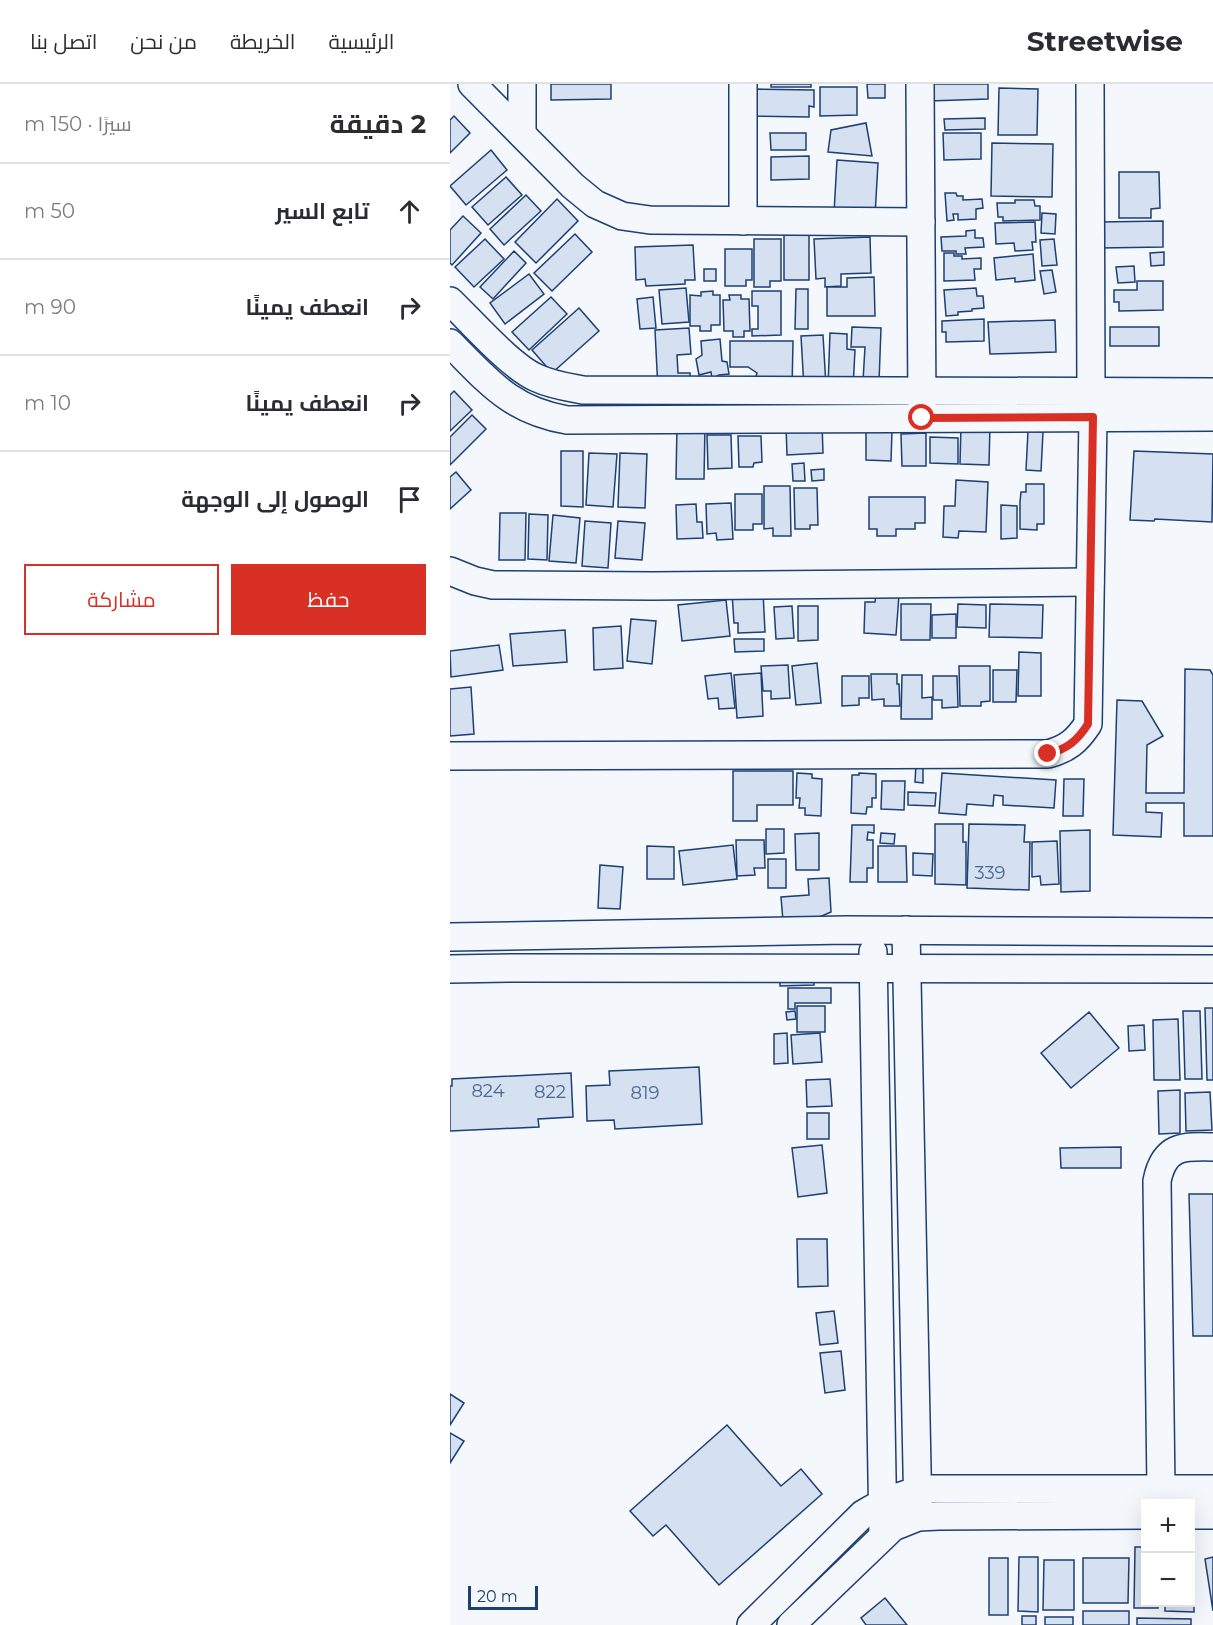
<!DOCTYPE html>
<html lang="ar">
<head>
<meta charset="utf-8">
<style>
	:root { --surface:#fff; --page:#f7f7f7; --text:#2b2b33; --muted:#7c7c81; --line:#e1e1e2; --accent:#d93025 }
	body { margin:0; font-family:Montserrat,Cairo,sans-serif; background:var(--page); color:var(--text); direction:rtl }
	.controls { position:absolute; right:18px; bottom:18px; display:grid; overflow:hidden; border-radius:0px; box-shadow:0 6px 24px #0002 }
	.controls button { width:54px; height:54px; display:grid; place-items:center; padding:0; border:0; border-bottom:2px solid var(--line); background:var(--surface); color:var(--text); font:30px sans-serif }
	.scale { position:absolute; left:18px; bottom:15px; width:70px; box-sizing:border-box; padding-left:6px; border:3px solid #1d3f73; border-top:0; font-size:16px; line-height:21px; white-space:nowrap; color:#1d3f73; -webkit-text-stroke:4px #f4f7fb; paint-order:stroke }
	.stop { position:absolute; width:18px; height:18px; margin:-14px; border:4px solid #d93025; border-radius:50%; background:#fff }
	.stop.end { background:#d93025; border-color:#fff; box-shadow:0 2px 6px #0008 }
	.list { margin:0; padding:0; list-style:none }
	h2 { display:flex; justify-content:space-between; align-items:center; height:78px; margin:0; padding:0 24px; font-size:26px }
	h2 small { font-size:20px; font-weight:400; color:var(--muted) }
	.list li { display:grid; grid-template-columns:39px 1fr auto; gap:18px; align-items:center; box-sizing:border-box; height:96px; padding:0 24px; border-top:2px solid var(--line) }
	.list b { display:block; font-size:22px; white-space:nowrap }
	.list em { font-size:20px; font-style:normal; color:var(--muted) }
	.actions { display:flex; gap:12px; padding:18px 24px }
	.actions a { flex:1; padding:14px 0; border:2px solid var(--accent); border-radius:0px; text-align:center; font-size:21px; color:var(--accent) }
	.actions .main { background:var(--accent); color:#fff }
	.icon { flex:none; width:33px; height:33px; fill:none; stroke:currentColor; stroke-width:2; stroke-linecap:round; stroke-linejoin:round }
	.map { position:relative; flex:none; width:763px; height:1541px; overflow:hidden; direction:ltr }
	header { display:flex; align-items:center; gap:36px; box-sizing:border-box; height:84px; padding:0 30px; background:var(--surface); border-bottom:2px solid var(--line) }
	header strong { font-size:28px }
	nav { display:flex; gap:33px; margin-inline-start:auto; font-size:21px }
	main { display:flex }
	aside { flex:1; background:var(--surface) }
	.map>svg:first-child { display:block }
	.building { fill:#d5e0f0; stroke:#1d3f73; stroke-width:1.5 }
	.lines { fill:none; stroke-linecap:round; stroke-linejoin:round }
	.minor-casing { stroke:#1d3f73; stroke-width:30 }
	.minor { stroke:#f4f7fb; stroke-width:27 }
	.route { stroke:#d93025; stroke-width:8 }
	.labels { text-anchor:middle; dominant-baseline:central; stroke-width:4.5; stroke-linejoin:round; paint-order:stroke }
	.number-label { font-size:18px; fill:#4b6792 }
</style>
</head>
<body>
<header>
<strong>Streetwise</strong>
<nav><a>الرئيسية</a><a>الخريطة</a><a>من نحن</a><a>اتصل بنا</a></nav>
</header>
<main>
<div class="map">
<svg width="763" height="1541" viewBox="0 0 763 1541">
	<rect width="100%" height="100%" fill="#f4f7fb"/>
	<g class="building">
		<polygon points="101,0 161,0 161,15 101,16"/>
		<rect x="321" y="0" width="40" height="3"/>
		<polygon points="417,0 435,0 435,14 418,14"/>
		<polygon points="478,0 538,0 538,15 479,17"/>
		<polygon points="370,3 407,3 407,31 370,32"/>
		<polygon points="549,4 588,5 587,51 548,51"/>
		<polygon points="304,5 364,6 364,23 359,22 359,33 303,32"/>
		<polygon points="4,32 20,49 0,69 0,36"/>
		<polygon points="535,34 535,45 495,46 494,35"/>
		<polygon points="416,39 422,72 378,68 381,46"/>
		<polygon points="320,49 356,49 356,66 321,66"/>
		<polygon points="493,49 531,49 531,75 494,76"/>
		<polygon points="542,59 603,60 602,113 541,112"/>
		<polygon points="41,66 57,86 16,121 0,102"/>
		<polygon points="359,72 359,95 321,96 321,73"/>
		<polygon points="387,76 428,79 425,132 384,129"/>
		<polygon points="669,88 709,88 710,124 701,125 701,134 669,134"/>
		<polygon points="56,93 72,111 38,141 22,123"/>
		<polygon points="495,109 506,109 507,112 513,112 513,116 532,115 533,124 526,125 526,135 508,136 508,130 503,130 504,136 497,137"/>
		<polygon points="76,111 91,127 54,161 40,145"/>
		<polygon points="107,115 128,137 86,179 65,158"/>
		<polygon points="565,116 584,116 585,122 590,122 590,136 553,137 553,133 548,133 547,119 565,119"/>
		<polygon points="592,129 606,130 605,150 591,149"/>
		<polygon points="13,132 31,149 2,181 0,179 0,146"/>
		<polygon points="713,137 713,163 651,164 650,138"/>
		<polygon points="585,138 586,158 582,158 583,166 565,167 564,159 546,160 545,139"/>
		<rect x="334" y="141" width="25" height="55"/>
		<polygon points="525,146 525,154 533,154 534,163 515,164 516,170 506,170 506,167 492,167 491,153 516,152 516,147"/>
		<polygon points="125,150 142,168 102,207 84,189"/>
		<polygon points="420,153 421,189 391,190 391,202 375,203 375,194 366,195 364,155"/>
		<polygon points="35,155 54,175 24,203 5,183"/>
		<polygon points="304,155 331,155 331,197 320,197 320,203 304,203"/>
		<polygon points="604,155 607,181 592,182 590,156"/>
		<polygon points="243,161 245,196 235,196 235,200 196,202 195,195 186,196 185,163"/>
		<polygon points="275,165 302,165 302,196 296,196 296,202 275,202"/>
		<polygon points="64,167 76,179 43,215 30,203"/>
		<polygon points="714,168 714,181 701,182 700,169"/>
		<polygon points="494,169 504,169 504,172 512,172 512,175 531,174 531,185 524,185 525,196 494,197"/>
		<polygon points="583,170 585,196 565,198 565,194 546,196 544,174"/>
		<polygon points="684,182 685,198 668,199 666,183"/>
		<rect x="254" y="185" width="12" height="12"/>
		<polygon points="602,186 606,208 594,210 590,187"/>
		<polygon points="79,190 94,210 55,240 40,219"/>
		<polygon points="424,193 425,232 377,232 377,203 397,203 397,194"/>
		<polygon points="687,197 713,197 713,226 669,227 669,218 664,218 664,206 687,206"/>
		<polygon points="236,204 239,238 212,240 209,206"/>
		<polygon points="526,204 527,212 533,212 534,224 522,225 522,227 508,228 508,231 496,232 494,206"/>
		<polygon points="346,205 358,205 358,245 345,245"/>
		<polygon points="263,207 263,211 270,211 270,241 261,241 261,247 250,247 250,242 240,242 240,211 251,212 251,208"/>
		<polygon points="302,207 331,207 331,251 302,252 302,245 308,245 308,222 302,222"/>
		<polygon points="279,211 291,211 291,215 299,215 300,247 294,247 294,253 283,253 283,247 274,247 273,216 280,216"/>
		<polygon points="101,213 117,230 79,266 62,248"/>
		<polygon points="203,213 206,244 190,245 187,215"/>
		<polygon points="129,224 149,247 102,289 82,266"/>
		<polygon points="534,235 534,257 496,258 496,248 492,248 492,237"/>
		<polygon points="605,236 606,268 540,270 538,238"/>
		<polygon points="402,243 431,244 429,298 413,297 415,263 401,263"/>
		<rect x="660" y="243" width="49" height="19"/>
		<polygon points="239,244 241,270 227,271 228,289 240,289 241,304 208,306 205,246"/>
		<polygon points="380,249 397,250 397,265 405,266 403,304 378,303"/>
		<polygon points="373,251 376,302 354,304 351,252"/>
		<polygon points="270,255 272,277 277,278 279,290 269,291 262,295 261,288 249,291 246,275 252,271 251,257"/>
		<polygon points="280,257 343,257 342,305 304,299 307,289 298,283 280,283"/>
		<polygon points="4,307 22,326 0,347 0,311"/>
		<polygon points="22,331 36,345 0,381 0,353"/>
		<polygon points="372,340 373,369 337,371 336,342"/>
		<polygon points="227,341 255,342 254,395 226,395"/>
		<polygon points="511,341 540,341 539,381 510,380"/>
		<polygon points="416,346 442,347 441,377 416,376"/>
		<polygon points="578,347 593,348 591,387 576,386"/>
		<polygon points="476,349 476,382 452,382 451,350"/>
		<polygon points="257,351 281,351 282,384 258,385"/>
		<polygon points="288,352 311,352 312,378 304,379 303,383 289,383"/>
		<polygon points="480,353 508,354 508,380 480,379"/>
		<polygon points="111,367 133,367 133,423 111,422"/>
		<polygon points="684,367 763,370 762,438 705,435 704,437 680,436"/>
		<polygon points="139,369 167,370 163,423 136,421"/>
		<polygon points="170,369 197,370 195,424 168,423"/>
		<polygon points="354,379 355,397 343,397 342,380"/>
		<polygon points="374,385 374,396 362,397 361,386"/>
		<polygon points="6,388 21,406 0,425 0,393"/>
		<polygon points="506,396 538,398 536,448 509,447 508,454 493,453 494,422 505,422"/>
		<polygon points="576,400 594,400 594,440 587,440 587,446 570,445 570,418 571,408 576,408"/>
		<polygon points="314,402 340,402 341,452 323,452 323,444 314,445"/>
		<polygon points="344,404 367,404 368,441 360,441 360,445 345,445"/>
		<polygon points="285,410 312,410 312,440 303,440 303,446 285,446"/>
		<polygon points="419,413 475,413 475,439 465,439 465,445 446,445 446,452 427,452 427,445 419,445"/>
		<polygon points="281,419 283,455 267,456 266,449 257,450 256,420"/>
		<polygon points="246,420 247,438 252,438 253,454 227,455 226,421"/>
		<polygon points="551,421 567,422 567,454 551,455"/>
		<polygon points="50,429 76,429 75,476 49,476"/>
		<polygon points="79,430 98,431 97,476 78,475"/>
		<polygon points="103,431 130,434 126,479 99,477"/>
		<polygon points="135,437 161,439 158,484 132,482"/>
		<polygon points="168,437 195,439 192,476 165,474"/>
		<polygon points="313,508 315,548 288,549 288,539 284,539 282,509"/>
		<polygon points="426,510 449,511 446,551 414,549 415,518 425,518"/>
		<polygon points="276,516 280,552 232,557 228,521"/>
		<polygon points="451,520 481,520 480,556 451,556"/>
		<polygon points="508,520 536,521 536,544 507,543"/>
		<polygon points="540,520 593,521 592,554 539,553"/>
		<polygon points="342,522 344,554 326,555 324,523"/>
		<polygon points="348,522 368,522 368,556 348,557"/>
		<polygon points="506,530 506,554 482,554 482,531"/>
		<polygon points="181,535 206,537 202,580 177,577"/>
		<polygon points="171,542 173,584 144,586 143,544"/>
		<polygon points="115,546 117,578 63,582 60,550"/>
		<polygon points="284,555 314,555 314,567 285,568"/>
		<polygon points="49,561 53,586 1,593 0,567"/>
		<polygon points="569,568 591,569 591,612 568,612"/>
		<polygon points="367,579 371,619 346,621 342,582"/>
		<polygon points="338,581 340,614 321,615 321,607 313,607 311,582"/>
		<polygon points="509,582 540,582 540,617 531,618 531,622 510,622"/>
		<polygon points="735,585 760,586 763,591 763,752 734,752 734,719 696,719 696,728 712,729 711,753 663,751 667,616 692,617 713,652 697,661 696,709 734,709"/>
		<polygon points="543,586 567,586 566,618 543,618"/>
		<polygon points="281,589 285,624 269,625 268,614 258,615 255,592"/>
		<polygon points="311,589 313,632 287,634 284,591"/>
		<polygon points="421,590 447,590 447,600 449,600 450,622 434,622 434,615 422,616"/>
		<polygon points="452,591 472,591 472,614 482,613 482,635 451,635"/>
		<polygon points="392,592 419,592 419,614 409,614 409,621 392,622"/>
		<polygon points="483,592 507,592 508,623 492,624 492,616 483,616"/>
		<polygon points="21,603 24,650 0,652 0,605"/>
		<polygon points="466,680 473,681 473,699 465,698"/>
		<polygon points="283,687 343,687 343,721 307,721 307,737 283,737"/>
		<polygon points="347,689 362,690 362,694 372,695 371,732 355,731 355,724 349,724 350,714 346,714"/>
		<polygon points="409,689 426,690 426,714 422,714 422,723 417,723 416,730 401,729 402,691 409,691"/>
		<polygon points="492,689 606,696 604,724 553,721 553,712 544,711 543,722 517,720 516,731 489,729"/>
		<polygon points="614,695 634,695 633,732 613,732"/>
		<polygon points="432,697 455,697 454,726 431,725"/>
		<polygon points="458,708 486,709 485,722 458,721"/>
		<polygon points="485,740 513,740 513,758 516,758 516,801 485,800"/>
		<polygon points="519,740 575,741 574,758 580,758 579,806 517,804"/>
		<polygon points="402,741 424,741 424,749 418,748 417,756 423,756 423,784 417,784 417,798 400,798"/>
		<polygon points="316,745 334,745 334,769 316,770"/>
		<polygon points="640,746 640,807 611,808 610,747"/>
		<polygon points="369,749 369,786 346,786 345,750"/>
		<polygon points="431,749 445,750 444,760 430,759"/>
		<polygon points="286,756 314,756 315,784 304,784 305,791 287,792"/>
		<polygon points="607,757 609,800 591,801 590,792 582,793 582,758"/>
		<polygon points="283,761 287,795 233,801 229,767"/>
		<polygon points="197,762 224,763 224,795 197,795"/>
		<polygon points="428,762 456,762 457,798 428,798"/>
		<polygon points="463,769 483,770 482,792 463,791"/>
		<rect x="318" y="775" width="18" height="29"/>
		<polygon points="150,781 173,783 170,825 148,824"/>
		<polygon points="379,794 381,828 365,835 333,837 331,813 359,811 358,795"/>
		<polygon points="364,892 364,901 330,902 330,893"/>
		<polygon points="338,904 381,904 381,919 345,919 345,925 338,925"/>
		<rect x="347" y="922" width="28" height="26"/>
		<polygon points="755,924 763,924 763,996 757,996"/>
		<polygon points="345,927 346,935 337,936 336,928"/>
		<polygon points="733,927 750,927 752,995 735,995"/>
		<polygon points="639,928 669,964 621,1004 591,969"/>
		<polygon points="728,935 730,996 704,996 703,936"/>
		<polygon points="694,941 695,966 679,967 678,942"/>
		<polygon points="337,949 338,979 324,980 324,950"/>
		<polygon points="370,949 372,978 343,980 341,951"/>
		<polygon points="249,983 252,1040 165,1045 164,1036 137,1037 136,1002 160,1001 159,987"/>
		<polygon points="121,989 123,1033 88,1035 89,1043 0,1047 0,1002 2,1002 2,995"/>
		<polygon points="380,995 382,1022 357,1023 356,996"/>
		<polygon points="730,1006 730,1049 709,1050 708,1007"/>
		<polygon points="760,1008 762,1046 736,1047 735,1009"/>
		<rect x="357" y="1029" width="22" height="26"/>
		<polygon points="372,1061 377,1109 348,1113 342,1064"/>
		<polygon points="671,1063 671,1084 611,1084 610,1064"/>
		<polygon points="739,1110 763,1110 763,1252 743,1252"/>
		<polygon points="347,1155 377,1155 378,1202 348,1203"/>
		<polygon points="384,1227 388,1259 370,1261 366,1229"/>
		<polygon points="391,1267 395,1306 375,1309 370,1269"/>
		<polygon points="0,1310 14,1319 0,1341"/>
		<polygon points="277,1341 331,1402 351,1385 372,1410 269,1501 216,1441 203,1452 180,1427"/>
		<polygon points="0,1349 14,1357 0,1379"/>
		<polygon points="685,1463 696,1463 696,1518 708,1518 708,1524 684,1524"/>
		<polygon points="740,1465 744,1465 744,1528 715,1527 715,1518 740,1518"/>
		<polygon points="569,1473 588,1473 588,1528 568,1527"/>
		<polygon points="763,1473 763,1527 755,1475"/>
		<rect x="539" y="1474" width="19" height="57"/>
		<polygon points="633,1474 679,1474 678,1519 633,1519"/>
		<polygon points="594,1476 624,1476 624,1526 593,1526"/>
		<polygon points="435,1514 457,1541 416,1541 411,1534"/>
		<rect x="633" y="1527" width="46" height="14"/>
		<rect x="572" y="1532" width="14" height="9"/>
		<rect x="595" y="1533" width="28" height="8"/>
		<polygon points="687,1534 741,1535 741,1541 687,1541"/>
	</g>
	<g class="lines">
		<g class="minor-casing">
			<g id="minor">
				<polyline points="22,0 123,102 145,120 172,132 200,136 471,138"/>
				<polyline points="293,0 293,137"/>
				<polyline points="470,0 472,324"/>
				<polyline points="640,0 641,308"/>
				<polyline points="72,50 72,0"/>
				<path d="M 0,217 C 22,238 61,283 87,294 C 102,301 117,303 133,306 L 763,308"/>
				<path d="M 0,259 C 39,298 60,326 117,336 L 763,333"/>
				<polyline points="0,487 25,497 43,501 203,502 640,498"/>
				<path d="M 0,672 L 598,670 C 617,665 627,657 638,640 L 643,333"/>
				<polyline points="456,846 468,1433"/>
				<polyline points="0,853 397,846 763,848"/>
				<polyline points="423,868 433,1451"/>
				<polyline points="0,885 65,884 763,885"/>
				<path d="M 711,1405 L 707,1097 C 714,1062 732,1062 763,1063"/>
				<polyline points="740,1431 763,1431"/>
				<path d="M 301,1541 L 413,1430 C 435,1417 456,1408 481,1405 L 763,1405"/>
				<polyline points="341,1541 443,1443 468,1433 489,1432 696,1431"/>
			</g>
		</g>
		<use href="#minor" class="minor"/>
	</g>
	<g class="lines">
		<path class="route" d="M 472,334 L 643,333 L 638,640 C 627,657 617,665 598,670"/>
	</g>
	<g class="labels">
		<g class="number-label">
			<text x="540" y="789">339</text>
			<text x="38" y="1007">824</text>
			<text x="100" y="1008">822</text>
			<text x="195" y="1009">819</text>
		</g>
	</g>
</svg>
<div class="controls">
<button>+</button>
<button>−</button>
</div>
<div class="scale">20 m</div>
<div class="stop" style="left:472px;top:334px"></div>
<div class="stop end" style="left:598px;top:670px"></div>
</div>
<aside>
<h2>2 دقيقة<small>سيرًا · 150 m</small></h2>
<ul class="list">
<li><svg class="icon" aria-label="ahead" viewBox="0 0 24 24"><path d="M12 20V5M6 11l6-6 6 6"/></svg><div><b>تابع السير</b></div><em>50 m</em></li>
<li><svg class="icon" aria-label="right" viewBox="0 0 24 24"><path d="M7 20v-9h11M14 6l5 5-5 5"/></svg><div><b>انعطف يمينًا</b></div><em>90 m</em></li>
<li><svg class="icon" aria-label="right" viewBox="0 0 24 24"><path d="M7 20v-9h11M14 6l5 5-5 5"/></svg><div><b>انعطف يمينًا</b></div><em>10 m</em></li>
<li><svg class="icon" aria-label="arrive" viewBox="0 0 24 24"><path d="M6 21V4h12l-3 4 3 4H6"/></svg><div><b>الوصول إلى الوجهة</b></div></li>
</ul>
<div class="actions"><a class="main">حفظ</a><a>مشاركة</a></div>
</aside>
</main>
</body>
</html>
